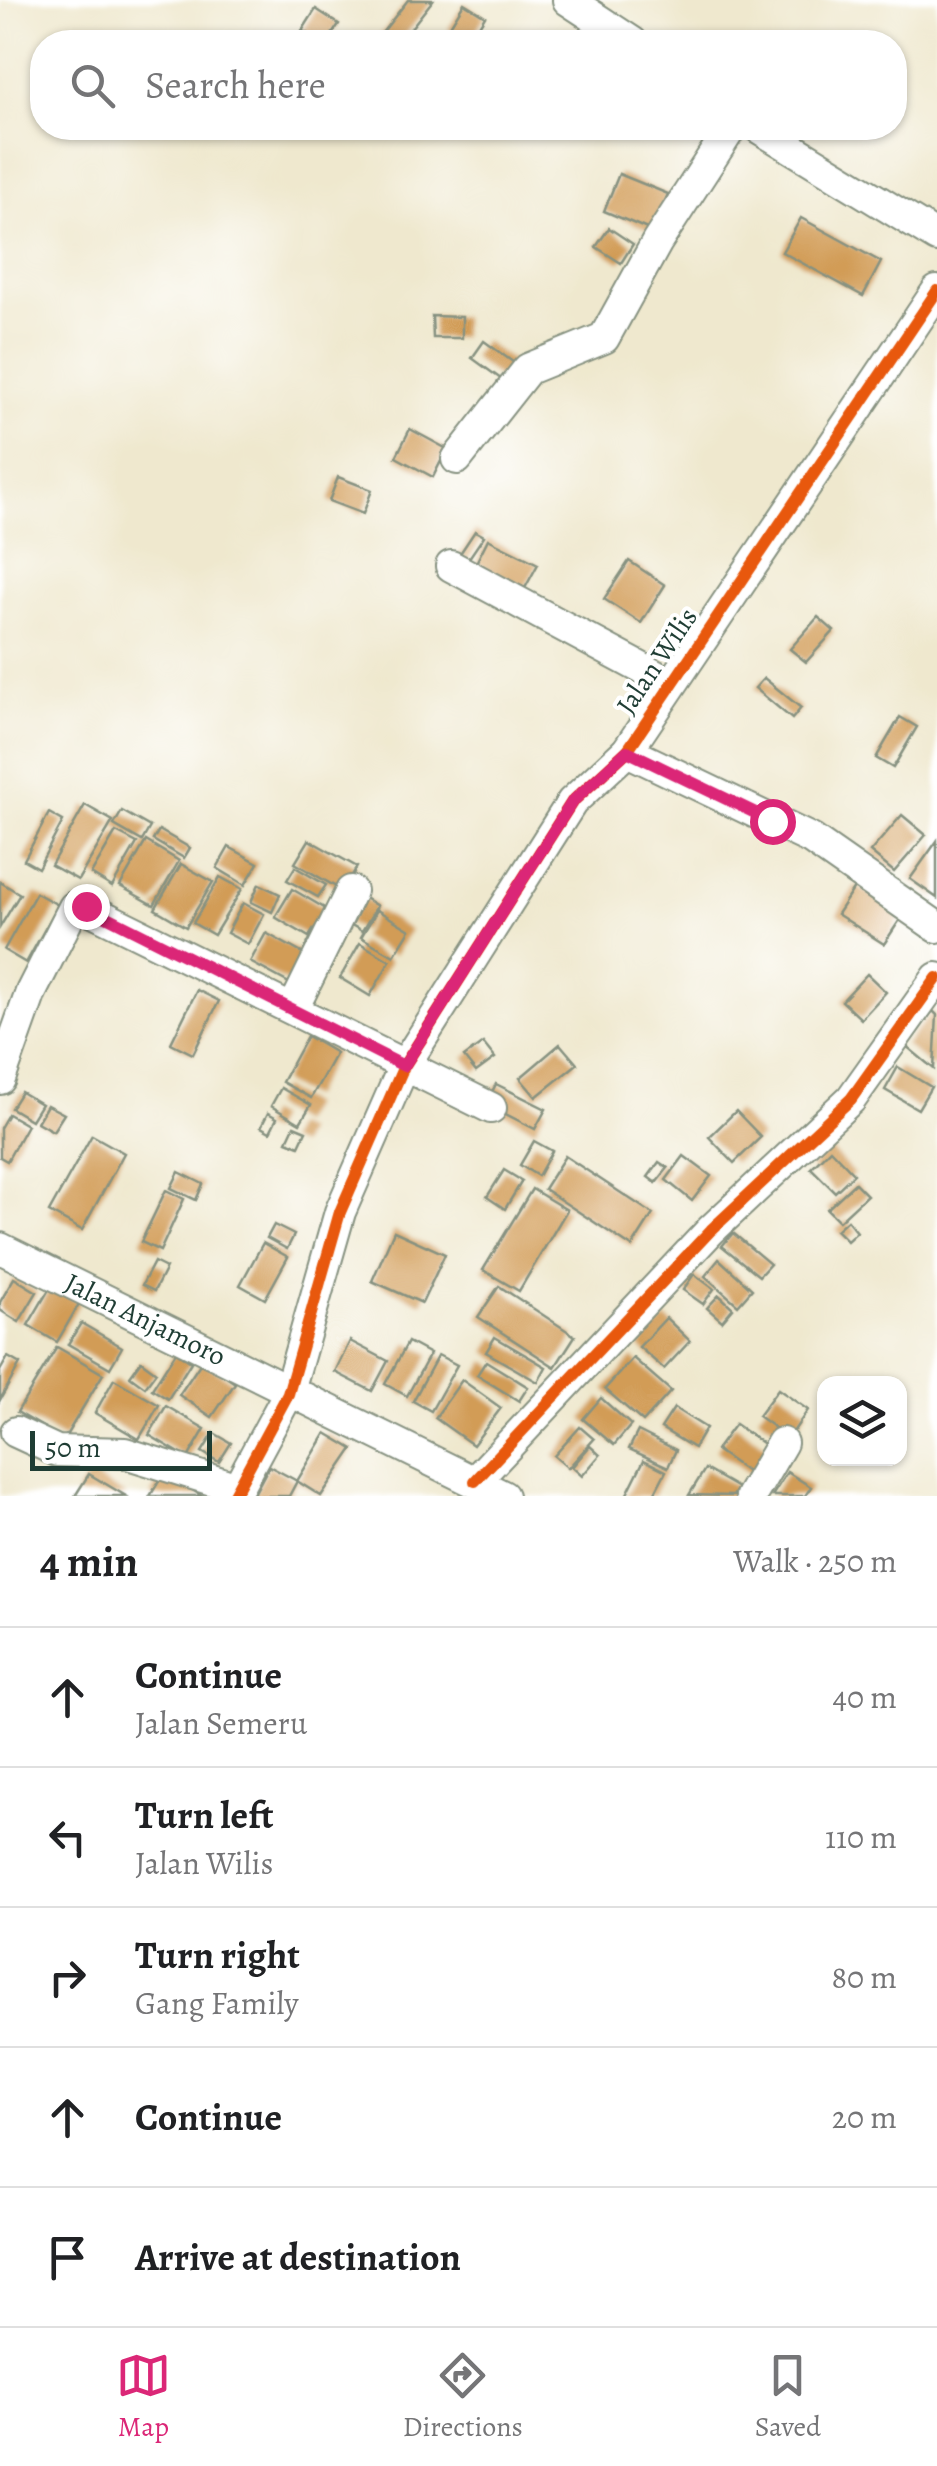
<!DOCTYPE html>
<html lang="en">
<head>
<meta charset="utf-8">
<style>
	:root { --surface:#fff; --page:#f6f6f6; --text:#202124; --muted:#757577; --line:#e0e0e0; --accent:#db2777 }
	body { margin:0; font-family:Alegreya,serif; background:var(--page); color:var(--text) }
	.controls { position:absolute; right:30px; bottom:30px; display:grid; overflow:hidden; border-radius:20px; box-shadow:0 2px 8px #0004 }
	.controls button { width:90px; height:90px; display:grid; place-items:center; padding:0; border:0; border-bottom:2px solid var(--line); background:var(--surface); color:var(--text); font:50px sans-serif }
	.scale { position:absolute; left:30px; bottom:25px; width:182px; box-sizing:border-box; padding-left:10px; border:5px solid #1f3d34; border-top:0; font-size:28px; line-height:35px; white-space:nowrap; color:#1f3d34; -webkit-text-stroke:8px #fff; paint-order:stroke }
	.stop { position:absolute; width:30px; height:30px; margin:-22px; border:8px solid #db2777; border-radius:50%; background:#fff }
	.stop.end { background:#db2777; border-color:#fff; box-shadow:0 2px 10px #0008 }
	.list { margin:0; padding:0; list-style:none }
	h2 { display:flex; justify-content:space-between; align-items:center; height:130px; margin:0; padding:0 40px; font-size:42px }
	h2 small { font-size:32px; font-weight:400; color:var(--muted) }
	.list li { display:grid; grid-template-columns:65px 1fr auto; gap:30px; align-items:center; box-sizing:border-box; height:140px; padding:0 40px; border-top:2px solid var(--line) }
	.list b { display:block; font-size:38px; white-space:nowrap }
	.list p { margin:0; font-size:32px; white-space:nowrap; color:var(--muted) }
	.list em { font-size:32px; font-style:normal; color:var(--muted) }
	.icon { flex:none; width:55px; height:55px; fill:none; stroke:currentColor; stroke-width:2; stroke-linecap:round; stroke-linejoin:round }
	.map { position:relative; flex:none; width:937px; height:1496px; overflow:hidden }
	.search { position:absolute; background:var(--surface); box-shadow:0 2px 8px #0004; left:30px; right:30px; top:30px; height:110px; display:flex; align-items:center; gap:25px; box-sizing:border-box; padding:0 35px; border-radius:40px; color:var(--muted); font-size:38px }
	.sheet { height:830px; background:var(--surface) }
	nav { display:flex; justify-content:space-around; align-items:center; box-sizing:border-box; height:140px; border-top:2px solid var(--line); background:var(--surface); font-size:28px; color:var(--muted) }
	nav a { display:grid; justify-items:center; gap:5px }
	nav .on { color:var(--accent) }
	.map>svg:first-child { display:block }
	.building { fill:#d29c56 }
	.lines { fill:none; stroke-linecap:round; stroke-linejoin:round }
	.street-casing { stroke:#879281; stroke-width:34 }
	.street { stroke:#fff; stroke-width:30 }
	.cycleway-casing { stroke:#fff; stroke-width:19 }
	.cycleway { stroke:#e8590c; stroke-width:12 }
	.route { stroke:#db2777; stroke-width:12 }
	.labels { text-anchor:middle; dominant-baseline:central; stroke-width:8; stroke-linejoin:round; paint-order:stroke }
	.street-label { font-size:28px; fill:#1f3d34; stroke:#fff }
</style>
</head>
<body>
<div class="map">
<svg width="937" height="1496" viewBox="0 0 937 1496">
	<rect width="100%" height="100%" fill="#fff"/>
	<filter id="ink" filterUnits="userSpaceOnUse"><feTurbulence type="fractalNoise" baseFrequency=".01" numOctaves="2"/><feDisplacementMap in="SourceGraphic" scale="20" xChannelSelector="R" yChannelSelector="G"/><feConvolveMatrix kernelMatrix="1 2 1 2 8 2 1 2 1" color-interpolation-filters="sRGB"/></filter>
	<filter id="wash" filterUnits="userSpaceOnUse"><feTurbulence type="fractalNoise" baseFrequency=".0048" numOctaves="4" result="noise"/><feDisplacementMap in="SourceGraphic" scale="40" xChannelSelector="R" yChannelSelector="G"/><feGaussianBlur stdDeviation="2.25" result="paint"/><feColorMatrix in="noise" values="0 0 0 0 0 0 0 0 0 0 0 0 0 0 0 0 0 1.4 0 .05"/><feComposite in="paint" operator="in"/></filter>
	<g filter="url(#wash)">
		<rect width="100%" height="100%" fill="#efe8ce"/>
		<g id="blocks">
			<g class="building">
				<polygon points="408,0 433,0 400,42 384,42 378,38"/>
				<polygon points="464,3 485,16 469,42 448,29"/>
				<polygon points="316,9 339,24 327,42 302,31"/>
				<polygon points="619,174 668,194 652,231 604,211"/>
				<polygon points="801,218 881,262 863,296 782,252"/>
				<polygon points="609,228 633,244 621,263 596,247"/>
				<polygon points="432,316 462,317 462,338 433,338"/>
				<polygon points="484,341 517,365 505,382 472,358"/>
				<polygon points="410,429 447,449 433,477 396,457"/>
				<polygon points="338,477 372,490 363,514 329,501"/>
				<polygon points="475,531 484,536 467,561 459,555"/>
				<polygon points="488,539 538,564 525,588 476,563"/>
				<polygon points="629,561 665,585 641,623 604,599"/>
				<polygon points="818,617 834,631 806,662 790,649"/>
				<polygon points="764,678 801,708 792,719 755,688"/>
				<polygon points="900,717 917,727 893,768 876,758"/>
				<polygon points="85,805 113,821 78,880 51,865"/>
				<polygon points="122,811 150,827 142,841 114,825"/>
				<polygon points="49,813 63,821 38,868 24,860"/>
				<polygon points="902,815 926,835 894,872 870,852"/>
				<polygon points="159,830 190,848 184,858 153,840"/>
				<polygon points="116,832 137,843 112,887 91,874"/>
				<polygon points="309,840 357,867 343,891 295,863"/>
				<polygon points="146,841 179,861 154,905 120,886"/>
				<polygon points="937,841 937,898 910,879"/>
				<polygon points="229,847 258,863 245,885 217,868"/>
				<polygon points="181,864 213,882 186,927 155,909"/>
				<polygon points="295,867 326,885 318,897 287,880"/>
				<polygon points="220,877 242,889 214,935 193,923"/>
				<polygon points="0,882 20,894 0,927"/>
				<polygon points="259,884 280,894 272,912 251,902"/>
				<polygon points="856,885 903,915 884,944 837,914"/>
				<polygon points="292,889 326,909 309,937 275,917"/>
				<polygon points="36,893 58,905 26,963 4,950"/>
				<polygon points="363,897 377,906 362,931 348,923"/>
				<polygon points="243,903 264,914 248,944 227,933"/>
				<polygon points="377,910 410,930 394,956 361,937"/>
				<polygon points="266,933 307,956 291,984 250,962"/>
				<polygon points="360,943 390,961 370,996 340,978"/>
				<polygon points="867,974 886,992 861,1019 842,1001"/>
				<polygon points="197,990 219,1001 193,1054 171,1043"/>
				<polygon points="933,1011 937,1015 934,1069 905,1045"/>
				<polygon points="307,1036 336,1053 311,1098 282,1082"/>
				<polygon points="483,1043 495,1058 476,1072 464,1057"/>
				<polygon points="560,1044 577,1064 536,1097 520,1078"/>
				<polygon points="898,1067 931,1087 918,1109 885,1090"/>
				<polygon points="496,1084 546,1109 535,1129 486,1104"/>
				<polygon points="281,1088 311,1105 300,1123 271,1106"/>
				<polygon points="21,1092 41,1104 31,1120 11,1108"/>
				<polygon points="47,1105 64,1114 53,1131 37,1122"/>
				<polygon points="736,1111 761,1137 734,1163 709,1137"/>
				<polygon points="268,1113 277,1118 270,1132 261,1127"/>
				<polygon points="8,1114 27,1125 7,1161 0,1157 0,1128"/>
				<polygon points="294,1126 306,1131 299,1146 287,1141"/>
				<polygon points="92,1135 124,1153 82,1230 49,1212"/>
				<polygon points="534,1141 552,1151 538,1176 520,1165"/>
				<polygon points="830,1149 854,1174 835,1192 811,1168"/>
				<polygon points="565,1156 653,1214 632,1247 544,1189"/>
				<polygon points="684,1156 711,1176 692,1201 666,1180"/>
				<polygon points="659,1162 668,1168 656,1183 648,1177"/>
				<polygon points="504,1170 522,1181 505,1209 487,1197"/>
				<polygon points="179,1172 203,1184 196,1200 171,1188"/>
				<polygon points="855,1183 867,1195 839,1221 827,1209"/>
				<polygon points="532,1189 567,1210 519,1291 483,1270"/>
				<polygon points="166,1190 184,1199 160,1251 141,1242"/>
				<polygon points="847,1220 857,1232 847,1241 836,1230"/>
				<polygon points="274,1225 294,1235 287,1249 267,1238"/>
				<polygon points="394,1231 445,1254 422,1303 372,1281"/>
				<polygon points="733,1233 770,1264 759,1276 722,1246"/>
				<polygon points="263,1243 288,1257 265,1299 240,1285"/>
				<polygon points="719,1259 752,1289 738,1305 705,1276"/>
				<polygon points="154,1262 166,1268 154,1291 142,1285"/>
				<polygon points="694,1274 714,1289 703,1304 683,1290"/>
				<polygon points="14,1278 37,1292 19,1322 0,1310 0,1302"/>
				<polygon points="51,1286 80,1302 57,1342 28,1325"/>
				<polygon points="499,1286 575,1336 555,1367 478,1317"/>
				<polygon points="719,1295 733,1308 722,1321 707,1308"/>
				<polygon points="666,1318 690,1341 664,1369 639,1347"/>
				<polygon points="81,1323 122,1347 110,1368 68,1344"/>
				<polygon points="495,1337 546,1367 538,1382 486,1352"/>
				<polygon points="350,1341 388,1361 372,1391 335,1372"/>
				<polygon points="408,1342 430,1354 407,1396 385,1384"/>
				<polygon points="57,1347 103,1374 64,1439 17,1412"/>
				<polygon points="176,1352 191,1362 168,1399 152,1389"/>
				<polygon points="438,1355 457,1365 431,1411 413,1401"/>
				<polygon points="8,1357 20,1364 0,1400 0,1371"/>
				<polygon points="633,1358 671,1391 643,1422 605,1389"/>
				<polygon points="141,1361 156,1372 145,1387 130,1376"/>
				<polygon points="202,1361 235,1383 212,1417 179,1395"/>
				<polygon points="486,1361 528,1387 519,1401 477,1375"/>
				<polygon points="114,1379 159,1405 139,1439 95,1413"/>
				<polygon points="462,1380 501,1408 473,1445 435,1418"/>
				<polygon points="778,1389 808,1410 789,1438 758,1416"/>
				<polygon points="601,1398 631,1425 614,1445 583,1419"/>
				<polygon points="166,1406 205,1429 188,1458 149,1435"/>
				<polygon points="674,1408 706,1428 694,1448 661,1428"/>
				<polygon points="735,1424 772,1450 753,1476 716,1450"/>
				<polygon points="580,1427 594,1439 568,1468 554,1456"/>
				<polygon points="638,1431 676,1450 668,1467 629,1449"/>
				<polygon points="214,1433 231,1443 219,1462 202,1452"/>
				<polygon points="326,1433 353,1449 321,1496 297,1481"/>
				<polygon points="590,1446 600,1455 582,1476 572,1467"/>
				<polygon points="644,1460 666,1471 653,1496 626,1496"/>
				<polygon points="269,1466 297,1481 289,1496 253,1496"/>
				<polygon points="705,1469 738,1488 733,1496 689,1495"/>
				<polygon points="787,1472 811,1487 805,1496 772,1496"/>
				<polygon points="164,1473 202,1496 150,1496"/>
				<polygon points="89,1474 126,1496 75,1496"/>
			</g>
		</g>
	</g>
	<g filter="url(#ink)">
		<use href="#blocks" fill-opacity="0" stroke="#879281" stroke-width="2.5"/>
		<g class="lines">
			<g class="street-casing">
				<g id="street">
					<polyline points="568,0 632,42"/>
					<polyline points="759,128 937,237"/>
					<polyline points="457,459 528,369 604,338 657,242 731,128"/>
					<polyline points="451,566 671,684"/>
					<polyline points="627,751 811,839 937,927"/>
					<polyline points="293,1009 351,891"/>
					<polyline points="0,1079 31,992 74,907 81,905 491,1108"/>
					<path id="s1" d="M 0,1248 L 503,1496"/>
					<polyline points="16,1432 57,1451 125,1453 238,1488"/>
					<polyline points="475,1481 711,1230 851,1099 937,978"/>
					<polyline points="233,1496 288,1394 340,1212 404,1066 572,802 627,751 937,291"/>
					<polyline points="751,1496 782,1443"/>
				</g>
			</g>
			<use href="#street" class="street"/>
			<g class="cycleway-casing">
				<g id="cycleway">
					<polyline points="475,1481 711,1230 851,1099 937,978"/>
					<polyline points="233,1496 288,1394 340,1212 404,1066 572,802 627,751 937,291"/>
				</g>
			</g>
			<use href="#cycleway" class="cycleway"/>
		</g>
	</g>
	<g class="lines" filter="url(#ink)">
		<polyline class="route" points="86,906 404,1066 572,802 627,751 772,821"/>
	</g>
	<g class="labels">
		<g class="street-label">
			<text transform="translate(657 661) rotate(-56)">Jalan Wilis</text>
			<text stroke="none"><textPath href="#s1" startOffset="162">Jalan Anjamoro</textPath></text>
		</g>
	</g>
</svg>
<div class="controls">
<button><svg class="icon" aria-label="layers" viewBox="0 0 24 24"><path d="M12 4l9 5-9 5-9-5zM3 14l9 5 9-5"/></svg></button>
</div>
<div class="scale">50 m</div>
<div class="stop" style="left:772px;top:821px"></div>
<div class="stop end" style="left:86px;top:906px"></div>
<div class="search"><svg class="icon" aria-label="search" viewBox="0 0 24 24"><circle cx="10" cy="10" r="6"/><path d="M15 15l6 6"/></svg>Search here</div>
</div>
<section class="sheet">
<h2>4 min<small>Walk · 250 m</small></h2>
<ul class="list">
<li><svg class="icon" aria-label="ahead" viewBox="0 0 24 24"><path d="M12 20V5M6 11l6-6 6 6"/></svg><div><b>Continue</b><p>Jalan Semeru</p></div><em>40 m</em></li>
<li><svg class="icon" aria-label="left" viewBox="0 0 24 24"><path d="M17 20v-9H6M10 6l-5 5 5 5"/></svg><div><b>Turn left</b><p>Jalan Wilis</p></div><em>110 m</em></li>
<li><svg class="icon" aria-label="right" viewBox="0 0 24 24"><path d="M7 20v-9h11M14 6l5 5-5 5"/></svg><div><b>Turn right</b><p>Gang Family</p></div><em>80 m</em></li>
<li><svg class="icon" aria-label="ahead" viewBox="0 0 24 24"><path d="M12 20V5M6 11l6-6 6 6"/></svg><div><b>Continue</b></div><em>20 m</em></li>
<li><svg class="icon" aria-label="arrive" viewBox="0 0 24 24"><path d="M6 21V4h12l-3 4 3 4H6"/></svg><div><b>Arrive at destination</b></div></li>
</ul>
</section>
<nav>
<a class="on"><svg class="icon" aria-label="map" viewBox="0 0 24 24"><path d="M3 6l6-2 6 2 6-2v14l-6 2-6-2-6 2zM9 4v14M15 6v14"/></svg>Map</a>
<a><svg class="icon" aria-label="directions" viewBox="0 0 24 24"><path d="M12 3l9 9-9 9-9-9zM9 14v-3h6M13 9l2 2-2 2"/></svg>Directions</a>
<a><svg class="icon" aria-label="saved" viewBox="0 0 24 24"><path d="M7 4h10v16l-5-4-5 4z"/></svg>Saved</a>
</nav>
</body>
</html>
